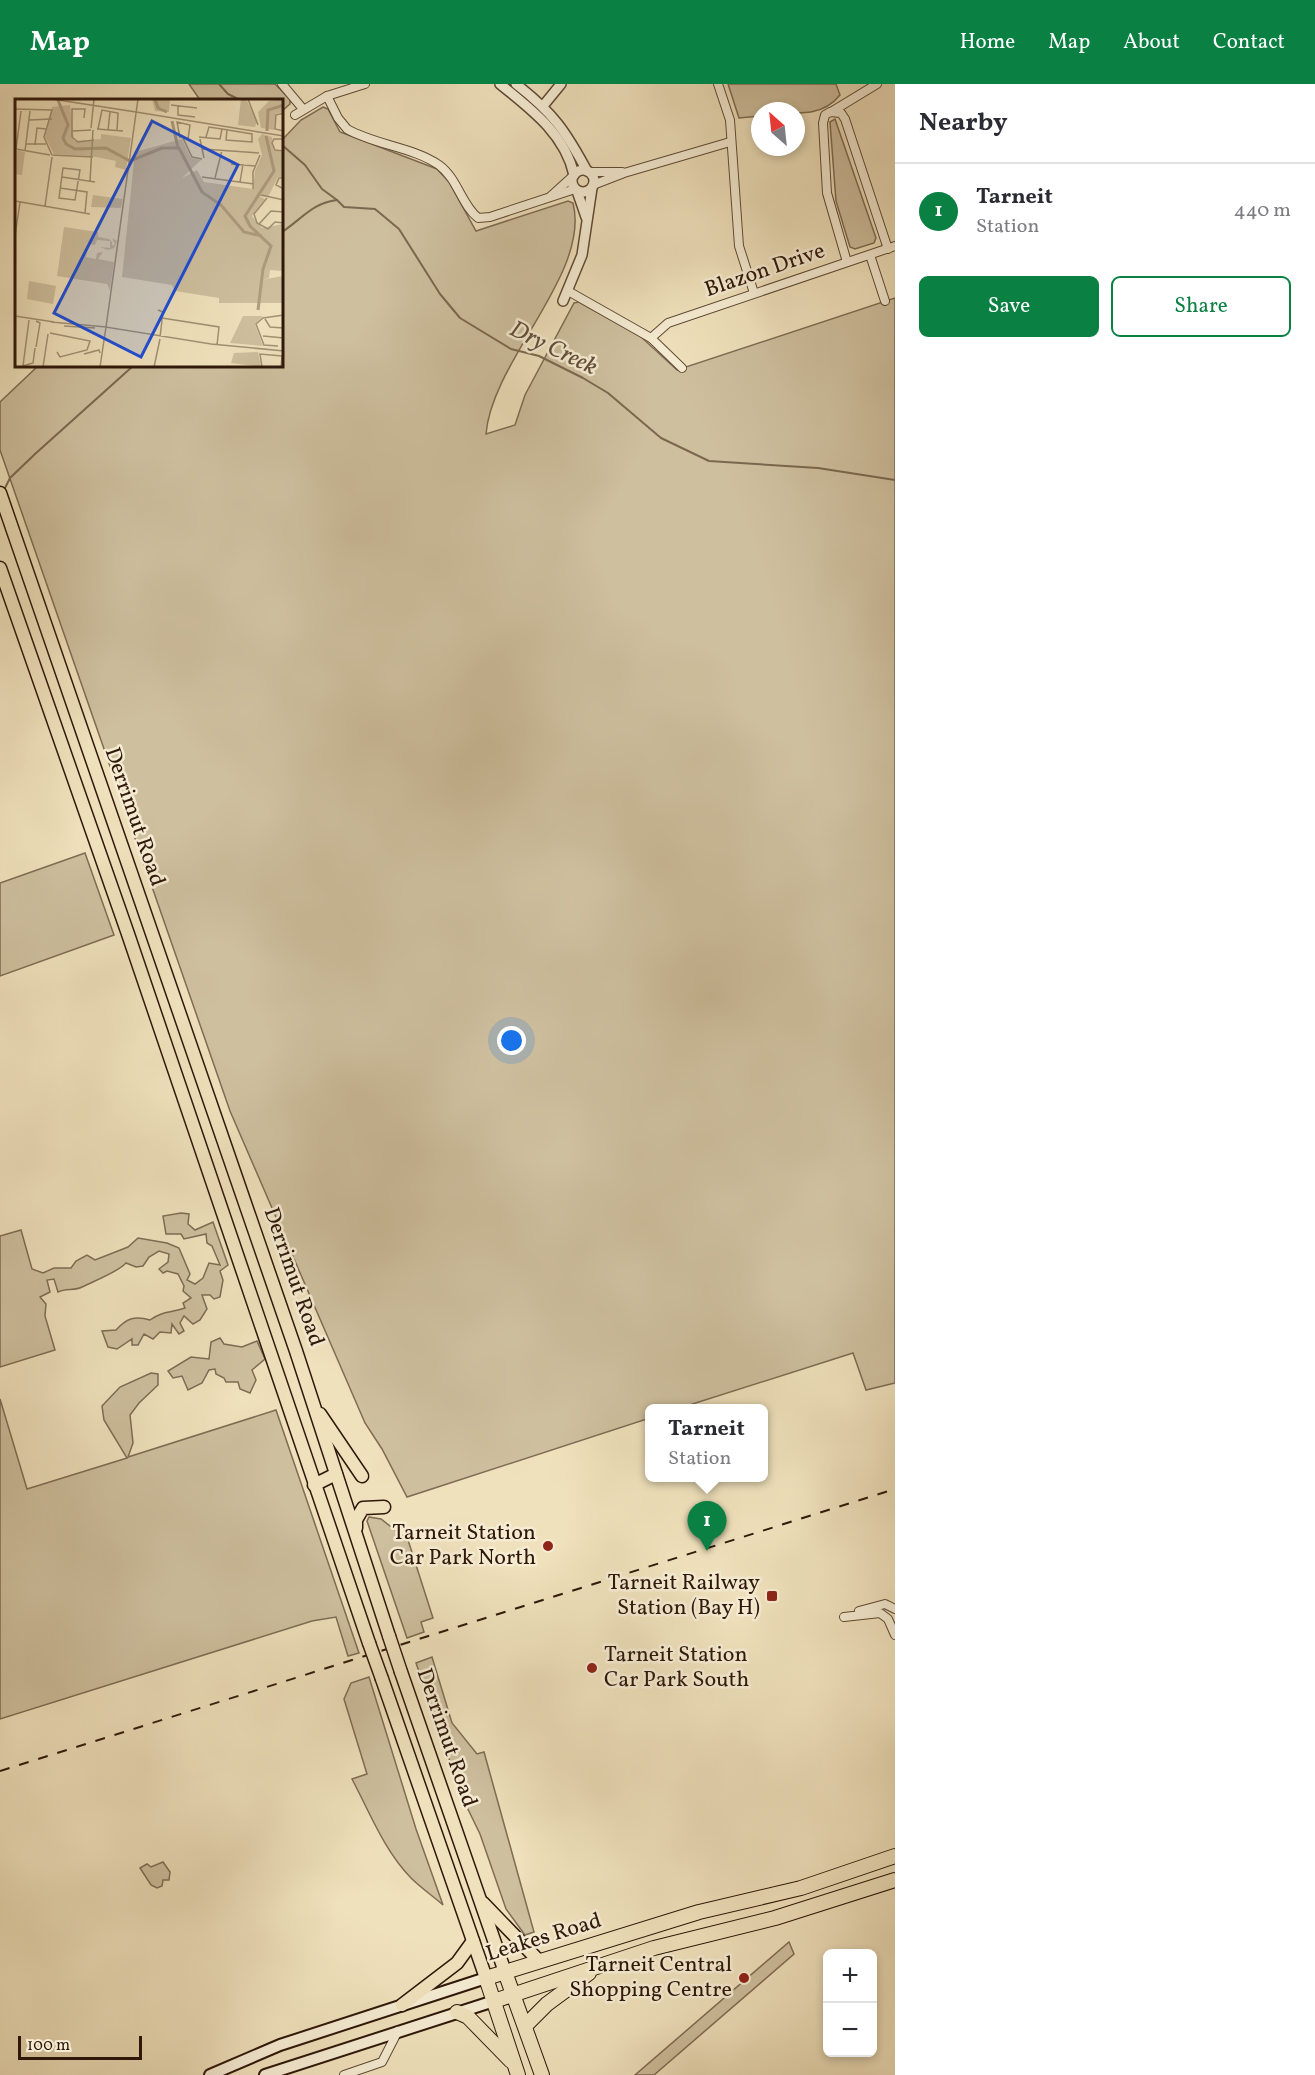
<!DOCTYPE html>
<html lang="en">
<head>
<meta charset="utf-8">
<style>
	:root { --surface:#fff; --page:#f2f2f3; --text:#2b2b33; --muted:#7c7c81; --line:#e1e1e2; --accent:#0b8043 }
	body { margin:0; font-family:Vollkorn,serif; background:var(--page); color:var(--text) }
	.controls { position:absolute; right:18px; bottom:18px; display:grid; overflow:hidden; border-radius:9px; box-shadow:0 3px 9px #0003 }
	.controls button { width:54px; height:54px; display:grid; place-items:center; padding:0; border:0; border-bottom:2px solid var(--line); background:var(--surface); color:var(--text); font:30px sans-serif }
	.compass { position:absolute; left:751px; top:18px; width:54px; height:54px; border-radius:50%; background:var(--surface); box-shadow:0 3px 9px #0003; rotate:333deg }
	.scale { position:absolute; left:18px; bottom:15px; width:124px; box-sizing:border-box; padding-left:6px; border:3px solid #2f180a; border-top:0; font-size:16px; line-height:21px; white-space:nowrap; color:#2f180a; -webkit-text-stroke:4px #f5ecd3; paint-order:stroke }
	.you { position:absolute; left:512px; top:957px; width:21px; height:21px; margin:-15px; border:4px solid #fff; border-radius:50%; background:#1a73e8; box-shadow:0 0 0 9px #1a73e833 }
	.badge { display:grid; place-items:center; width:39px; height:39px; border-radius:50%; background:var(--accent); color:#fff; font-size:20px; font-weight:700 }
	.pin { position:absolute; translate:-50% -50px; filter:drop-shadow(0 2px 3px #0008) }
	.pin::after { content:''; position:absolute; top:32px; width:21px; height:18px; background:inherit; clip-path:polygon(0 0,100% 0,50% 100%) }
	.popup { position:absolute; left:645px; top:1320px; width:123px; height:78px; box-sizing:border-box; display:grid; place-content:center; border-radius:9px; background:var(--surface); filter:drop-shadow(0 2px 4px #0005); font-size:20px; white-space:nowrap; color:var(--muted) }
	.popup b { font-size:22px; color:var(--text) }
	.popup::after { content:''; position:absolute; left:50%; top:100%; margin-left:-12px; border:12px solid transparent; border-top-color:var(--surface) }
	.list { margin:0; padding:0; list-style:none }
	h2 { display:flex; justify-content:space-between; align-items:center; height:78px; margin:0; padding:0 24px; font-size:26px }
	h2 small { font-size:20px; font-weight:400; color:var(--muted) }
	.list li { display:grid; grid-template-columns:39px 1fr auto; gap:18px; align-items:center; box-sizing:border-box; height:96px; padding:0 24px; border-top:2px solid var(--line) }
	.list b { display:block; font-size:22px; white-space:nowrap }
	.list p { margin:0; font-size:20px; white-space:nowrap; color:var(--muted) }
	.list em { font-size:20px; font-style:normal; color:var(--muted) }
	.actions { display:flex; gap:12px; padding:18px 24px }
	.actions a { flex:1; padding:14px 0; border:2px solid var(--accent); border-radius:9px; text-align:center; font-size:21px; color:var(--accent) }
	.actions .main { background:var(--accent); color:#fff }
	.map { position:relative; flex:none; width:895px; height:1991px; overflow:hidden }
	header { display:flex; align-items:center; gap:36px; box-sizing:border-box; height:84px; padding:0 30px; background:var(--accent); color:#fff }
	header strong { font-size:28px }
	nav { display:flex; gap:33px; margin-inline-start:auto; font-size:21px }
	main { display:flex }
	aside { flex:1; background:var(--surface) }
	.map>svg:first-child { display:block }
	.green { fill:#cebf9e; stroke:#7e6c54; stroke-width:1.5 }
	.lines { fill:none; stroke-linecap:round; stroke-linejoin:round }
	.stream { stroke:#7b6850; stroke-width:2 }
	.minor-casing { stroke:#5f4a36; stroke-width:10 }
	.tertiary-casing { stroke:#5f4a36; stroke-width:12 }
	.secondary-casing { stroke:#2f180a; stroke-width:14 }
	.primary-casing { stroke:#2f180a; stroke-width:15 }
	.trunk-casing { stroke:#2f180a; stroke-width:16 }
	.minor { stroke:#f5ecd3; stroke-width:8 }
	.tertiary { stroke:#f5ecd3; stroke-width:9 }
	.secondary { stroke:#f5ecd3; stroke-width:10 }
	.primary { stroke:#efe1bc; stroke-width:12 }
	.trunk { stroke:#efe1bc; stroke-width:14 }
	.rail { stroke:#2f180a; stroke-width:2; stroke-dasharray:10 10; stroke-linecap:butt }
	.primary-bridge-casing { stroke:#2f180a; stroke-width:15; stroke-linecap:butt }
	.primary-bridge { stroke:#efe1bc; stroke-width:12 }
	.poi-dot { fill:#8f2418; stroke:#f5ecd3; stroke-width:2 }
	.labels { text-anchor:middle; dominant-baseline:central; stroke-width:5; stroke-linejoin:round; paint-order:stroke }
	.street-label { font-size:22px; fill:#2f180a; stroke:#f5ecd3 }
	.poi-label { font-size:22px; fill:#2f180a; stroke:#f5ecd3; text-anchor:end }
	.water-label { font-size:24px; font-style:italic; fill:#624d39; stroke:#f5ecd3 }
	.inset-river { fill:none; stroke:#ae9d7f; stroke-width:3 }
	.inset-road { fill:none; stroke:#a29175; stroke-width:1.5 }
	.view { fill:#1d4ed8; fill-opacity:0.15; stroke:#1d4ed8; stroke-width:3 }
	.inset-edge { fill:none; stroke:#2f180a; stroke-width:3 }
</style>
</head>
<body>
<header>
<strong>Map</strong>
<nav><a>Home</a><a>Map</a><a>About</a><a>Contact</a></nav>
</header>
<main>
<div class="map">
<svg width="895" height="1991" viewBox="0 0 895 1991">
	<rect width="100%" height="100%" fill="#efe1bc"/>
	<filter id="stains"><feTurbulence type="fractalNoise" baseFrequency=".00333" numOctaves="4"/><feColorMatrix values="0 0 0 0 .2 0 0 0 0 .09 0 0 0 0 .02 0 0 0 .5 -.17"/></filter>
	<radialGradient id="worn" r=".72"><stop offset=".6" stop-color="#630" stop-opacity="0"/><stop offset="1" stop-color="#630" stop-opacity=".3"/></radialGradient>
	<g class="green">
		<polygon points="189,0 275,0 290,15 290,20 282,27 282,16 200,16"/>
		<path d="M 728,0 L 836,0 L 840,11 C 819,37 789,27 760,27 L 760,32 L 739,34 Z"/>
		<path d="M 323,23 L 328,25 L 340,48 L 437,85 L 449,98 L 476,147 L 568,117 L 573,119 C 591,189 492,276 486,350 L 515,341 L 525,311 L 574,219 L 579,218 L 640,252 L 677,286 L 895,214 L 895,1299 L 866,1306 L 853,1269 L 680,1324 L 650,1324 L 650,1334 L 407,1413 L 382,1365 L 365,1339 L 230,1027 L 0,366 L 0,318 L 38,282 L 282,282 L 282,56 L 301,36 Z"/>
		<polygon points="835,35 876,154 874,159 855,165 850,163 836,117 830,38"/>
		<polygon points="85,769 114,851 0,892 0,799"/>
		<path d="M 181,1129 L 189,1130 L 188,1140 L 195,1146 L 213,1138 L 228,1181 L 220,1187 L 223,1196 L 220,1213 L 214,1215 L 210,1211 L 202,1211 L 207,1225 L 200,1236 L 193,1240 L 184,1232 L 180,1239 L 184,1247 L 179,1250 L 172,1240 L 171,1249 L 160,1248 L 153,1255 L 144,1250 L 138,1261 L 132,1261 L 132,1255 L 117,1265 L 108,1263 L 102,1247 L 116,1246 C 126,1235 134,1231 150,1236 C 162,1227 171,1229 185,1224 L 183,1219 L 191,1214 L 183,1207 L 184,1202 L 178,1190 L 167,1187 L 163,1189 L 159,1185 L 168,1178 L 169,1170 L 159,1167 L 149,1173 L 143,1182 L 136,1183 L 126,1179 C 118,1188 94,1197 82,1203 C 75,1207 66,1204 58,1208 L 54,1195 L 47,1196 L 50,1208 L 40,1213 L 46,1220 L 45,1232 L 55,1266 L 0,1283 L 0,1152 L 21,1146 L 32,1185 L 43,1189 L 54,1184 L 71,1184 L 76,1177 L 87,1171 L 95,1176 L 128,1163 L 138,1154 L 167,1159 L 179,1164 L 190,1190 L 187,1196 L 195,1200 L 203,1194 L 209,1179 L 220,1181 L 212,1162 L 207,1159 L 206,1150 L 184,1155 L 181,1150 L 166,1150 L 163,1132 Z"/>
		<polygon points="220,1254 224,1260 242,1263 257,1257 265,1275 252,1286 256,1296 250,1309 240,1305 238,1298 226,1298 224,1294 216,1290 215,1285 209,1286 202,1299 188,1306 182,1292 173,1294 168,1287 191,1273 209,1275 211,1258"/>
		<polygon points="151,1289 158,1290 158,1301 139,1319 130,1331 133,1359 128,1373 276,1326 359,1569 348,1572 336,1533 312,1537 0,1635 0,1315 27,1405 127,1374 104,1336 102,1322 120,1303"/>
		<polygon points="369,1433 381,1435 408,1456 433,1534 421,1538 424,1548 407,1554 367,1437"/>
		<polygon points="432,1573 452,1639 477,1670 484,1668 534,1848 525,1851 506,1825 480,1750 463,1715 416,1579"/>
		<path d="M 369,1593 L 416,1745 L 443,1821 C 433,1812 421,1804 411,1794 C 384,1766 370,1729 352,1695 L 367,1690 L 344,1615 L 351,1599 Z"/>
		<polygon points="163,1778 170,1788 169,1796 163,1796 162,1802 157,1804 151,1801 140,1784 147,1780 151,1783"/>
		<polygon points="789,1858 794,1870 654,1991 635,1991"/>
	</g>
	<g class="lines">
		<g class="stream">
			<polyline points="219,0 228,10 240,16"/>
			<polyline points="282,61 305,81 322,105 337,116"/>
			<path d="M 282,148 C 302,135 312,119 337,116 L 344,123 L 375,125 L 399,145 L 440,210 L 460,234 L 511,265 L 539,272 L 583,294 L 608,309 L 661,354 L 709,377 L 818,384 L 895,396"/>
			<polyline points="4,406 10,394 35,370 133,282"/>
		</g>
		<g class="minor-casing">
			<g id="minor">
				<polyline points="282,0 303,25"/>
				<polyline points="718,0 730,36 739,162 754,209"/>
				<path d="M 327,12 L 338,34 L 347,45 C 375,61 413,63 439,81 C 458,95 461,120 478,134 L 490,133 L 575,105"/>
				<polyline points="831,28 877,0"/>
				<polyline points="295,31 327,12 365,0"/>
				<polyline points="589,88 622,88"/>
				<polyline points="593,101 624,89 730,58"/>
				<polyline points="551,112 572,93"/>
				<polyline points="870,171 885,217"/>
				<polyline points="847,178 827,109 823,39 825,31 830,28 841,29 845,35 888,165"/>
				<polyline points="568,207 651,254 682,284"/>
				<polyline points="651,254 668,239 895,162"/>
				<polyline points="859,1527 885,1520 895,1525"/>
				<polyline points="844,1533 880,1529 888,1535 895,1551"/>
				<polyline points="344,1991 382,1978 398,1947"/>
			</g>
		</g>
		<g class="tertiary-casing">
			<g id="tertiary">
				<path d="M 500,0 C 531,25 565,50 574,91"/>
				<path d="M 516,0 C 553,29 565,46 587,87"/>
				<polyline points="543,22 561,0"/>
				<circle cx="583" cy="97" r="11"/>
				<polyline points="577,107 586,133"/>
				<polyline points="563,217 582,171 592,104"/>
			</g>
		</g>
		<g class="secondary-casing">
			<g id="secondary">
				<polyline points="210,1991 280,1961 486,1894"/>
				<polyline points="265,1991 494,1917"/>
			</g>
		</g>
		<g class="primary-casing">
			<g id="primary">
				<polyline points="0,409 296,1267 389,1552"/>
				<polyline points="0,484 128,850 369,1559"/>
				<polyline points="320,1330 362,1392"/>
				<polyline points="314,1401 336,1390"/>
				<polyline points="356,1444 356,1436 363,1424 384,1423"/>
				<polyline points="401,1588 505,1888"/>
				<polyline points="382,1595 486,1894"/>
				<polyline points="483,1819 539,1877"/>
				<polyline points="402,1921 457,1879 473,1857"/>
			</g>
		</g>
		<g class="trunk-casing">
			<g id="trunk">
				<polyline points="505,1888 542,1991"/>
				<polyline points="494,1917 654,1864 775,1834 895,1796"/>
				<polyline points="457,1928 468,1933 511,1977"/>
				<polyline points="526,1941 547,1920 589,1889"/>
				<polyline points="518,1991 486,1894 699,1828 801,1804 895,1772"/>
			</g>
		</g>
		<use href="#minor" class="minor"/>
		<use href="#tertiary" class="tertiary"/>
		<use href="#secondary" class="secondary"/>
		<use href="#primary" class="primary"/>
		<use href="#trunk" class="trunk"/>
		<polyline class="rail" points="0,1687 895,1405"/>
		<g class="primary-bridge-casing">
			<g id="primary-bridge">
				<polyline points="389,1552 401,1588"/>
				<polyline points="369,1559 382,1595"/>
			</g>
		</g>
		<use href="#primary-bridge" class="primary-bridge"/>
	</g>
	<g class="poi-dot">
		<circle cx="548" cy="1462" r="6"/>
		<rect x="766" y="1506" width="12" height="12" rx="3"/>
		<circle cx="592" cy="1584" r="6"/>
		<circle cx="744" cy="1894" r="6"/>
	</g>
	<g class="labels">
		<g class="street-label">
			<text transform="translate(765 187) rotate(-19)">Blazon Drive</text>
			<text transform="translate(134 733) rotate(71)">Derrimut Road</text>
			<text transform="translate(293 1193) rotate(71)">Derrimut Road</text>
			<text transform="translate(446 1654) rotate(71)">Derrimut Road</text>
			<text transform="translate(544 1854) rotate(-17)">Leakes Road</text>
		</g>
		<g class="poi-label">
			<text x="536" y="1449">Tarneit Station<tspan x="536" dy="25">Car Park North</tspan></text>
			<text x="760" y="1499">Tarneit Railway<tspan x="760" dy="25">Station (Bay H)</tspan></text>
			<text x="604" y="1571" text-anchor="start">Tarneit Station<tspan x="604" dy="25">Car Park South</tspan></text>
			<text x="732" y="1881">Tarneit Central<tspan x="732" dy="25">Shopping Centre</tspan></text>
		</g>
		<g class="water-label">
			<text transform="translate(553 265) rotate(26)">Dry Creek</text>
		</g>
	</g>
	<g transform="translate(15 15)">
		<rect width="268" height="268" fill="#efe1bc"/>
		<path d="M 137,0 L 155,0 L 154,13 L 140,12 ZM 226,0 L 231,0 L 242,22 L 240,28 L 223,26 ZM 268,0 L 268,13 L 261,15 L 259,31 L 246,29 L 243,13 L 254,2 ZM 55,6 L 59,42 L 86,40 L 86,35 L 116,39 L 111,71 L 100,68 L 101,62 L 76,57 L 39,55 L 30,38 L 37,8 ZM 247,35 L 257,38 L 259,51 L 268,53 L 268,78 L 263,78 L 253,98 L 244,97 L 250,100 L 237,117 L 247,129 L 268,125 L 268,172 L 255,171 L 254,179 L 246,181 L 268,177 L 268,204 L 204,204 L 204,199 L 160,192 L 157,186 L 107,178 L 120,53 L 167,40 L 176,59 L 186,61 L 167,79 L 182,71 L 189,83 L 238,90 L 240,72 L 247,56 L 243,40 ZM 0,51 L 10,53 L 7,76 L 0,75 ZM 78,96 L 108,100 L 106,109 L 76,108 ZM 49,128 L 83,133 L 83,138 L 94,140 L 97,143 L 97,147 L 100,145 L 97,139 L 102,142 L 99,149 L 93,151 L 85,148 L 95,149 L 95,142 L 82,141 L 80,146 L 73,145 L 71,158 L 81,160 L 82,154 L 88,153 L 83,160 L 99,163 L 95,191 L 92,185 L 42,177 ZM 14,182 L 41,187 L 38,205 L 12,200 ZM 228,217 L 248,217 L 240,225 L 248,247 L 215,244 ZM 243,253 L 246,268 L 216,264 L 219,254 Z" fill="#cebf9e"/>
		<path class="inset-river" d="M 140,0 L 143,9 L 152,13M 43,1 L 53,26 L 48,39 L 51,45 L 60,50 L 91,49 L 115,62 L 147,49 L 164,49 L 187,93 L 206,106 L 229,133 L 247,137M 157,22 L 163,49M 252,32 L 253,11 L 269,6M 243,211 L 248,170 L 256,147 L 235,127 L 230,117 L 259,72 L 251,37"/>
		<path class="inset-road" d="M 37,0 L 121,13M 233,0 L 243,26M 156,6 L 182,9M 163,7 L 163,16 L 180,18M 0,10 L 37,11 L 29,38 L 37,56M 121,13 L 269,37M 269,14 L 261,16 L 260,30 L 269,32M 69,19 L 70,10 L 57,10 L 57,38 L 63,43 L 79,41M 14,21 L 37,20M 76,29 L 79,0M 82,30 L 108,32M 83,30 L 87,11 L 103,14 L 102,32M 93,31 L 95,13M 58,32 L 76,31M 184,38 L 205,40 L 207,30M 191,38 L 194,28 L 207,30 L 237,35 L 237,43 L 211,41 L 212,31M 165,39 L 162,23 L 175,26 L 173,40M 168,39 L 177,58 L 187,60M 185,40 L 189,59M 269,40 L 259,40 L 257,44 L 260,51 L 269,52M 11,45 L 31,45M 20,46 L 22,29 L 31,30M 1,50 L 6,12M 1,50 L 35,56M 188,50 L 244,54M 10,52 L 15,12M 37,56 L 78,58M 216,65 L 241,67M 48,69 L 65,71 L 60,101 L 44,99 ZM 47,78 L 80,83M 187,78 L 239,85M 200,79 L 207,51M 269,79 L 264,79 L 261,86 L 269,90M 75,82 L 78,31M 225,83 L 228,65M 45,89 L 72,93 L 70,114M 238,90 L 238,73 L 245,56M 246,96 L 269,101M 252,99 L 239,115 L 242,124 L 253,130 L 260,123 L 269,124M 0,102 L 75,115M 30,107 L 37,58M 244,125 L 256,112 L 269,113M 0,137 L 5,103M 143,211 L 148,213 L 145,238M 0,217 L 39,223M 147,219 L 204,228 L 202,246M 250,220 L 255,228 L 269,229M 14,221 L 8,267 L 18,264 L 20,249M 36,223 L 91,228 L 123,0M 49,227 L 80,229M 35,234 L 75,242 L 72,251 L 45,258 L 42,253M 248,237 L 269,239M 263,247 L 249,246 L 241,225 L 248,219 L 269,216M 21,248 L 25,224 L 21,222M 69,255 L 84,251 L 85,254M 28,268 L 33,235M 85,268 L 91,228 L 196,245 L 269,252M 139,268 L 145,240M 247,268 L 245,255 L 267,257 L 266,268"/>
		<path class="view" d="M 137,22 L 223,66 L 126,258 L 39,214 Z"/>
		<rect width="268" height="268" class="inset-edge"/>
	</g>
	<rect width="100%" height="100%" filter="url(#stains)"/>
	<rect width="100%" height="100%" fill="url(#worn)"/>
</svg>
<div class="controls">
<button>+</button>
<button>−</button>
</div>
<svg class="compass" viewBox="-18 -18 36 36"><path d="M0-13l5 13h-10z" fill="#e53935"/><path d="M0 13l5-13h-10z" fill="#7c7c81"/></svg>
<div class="scale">100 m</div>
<div class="you"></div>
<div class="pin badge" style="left:707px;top:1467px">1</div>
<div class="popup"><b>Tarneit</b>Station</div>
</div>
<aside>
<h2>Nearby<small></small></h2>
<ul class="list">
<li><span class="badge">1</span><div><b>Tarneit</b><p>Station</p></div><em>440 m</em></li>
</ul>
<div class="actions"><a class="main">Save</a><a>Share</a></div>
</aside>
</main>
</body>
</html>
